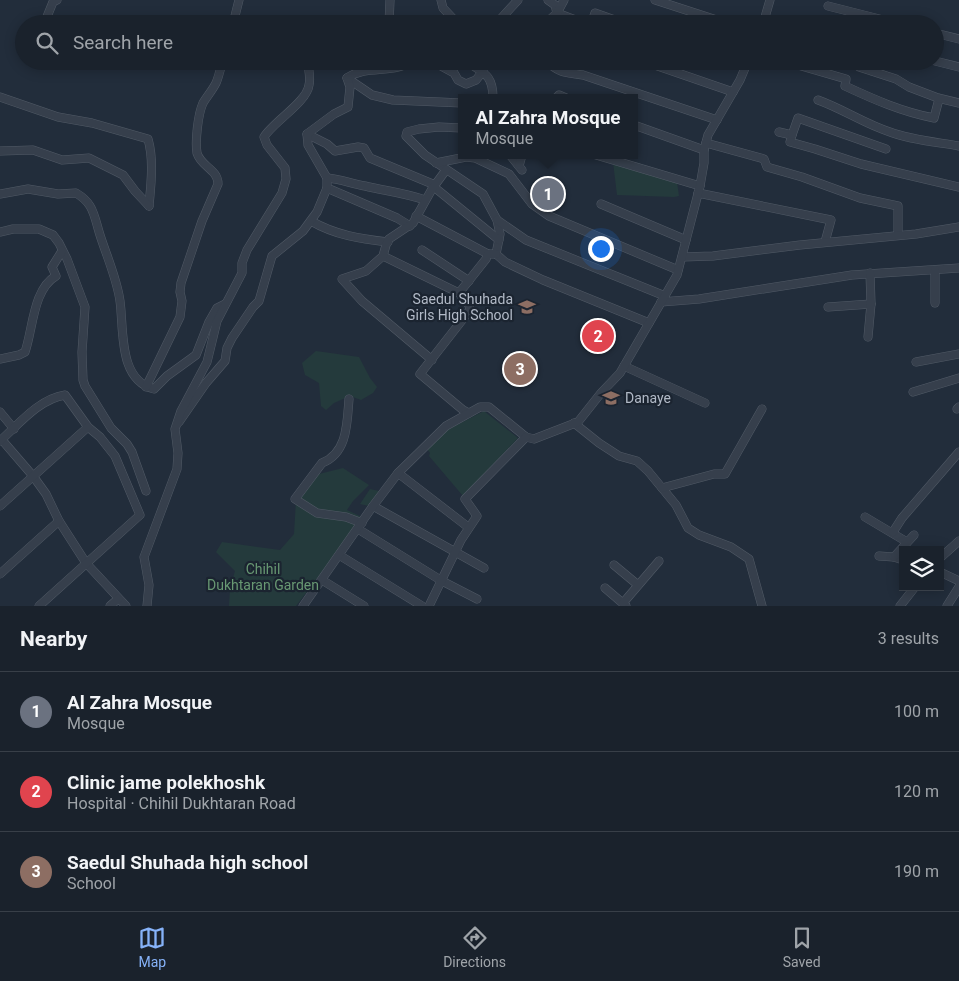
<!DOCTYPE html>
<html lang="en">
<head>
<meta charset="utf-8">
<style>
	:root { --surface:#1a222c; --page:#232a34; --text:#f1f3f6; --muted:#9fa4a9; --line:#383f48; --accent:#86b2f8 }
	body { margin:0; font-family:Roboto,sans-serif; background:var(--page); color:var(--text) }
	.controls { position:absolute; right:15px; bottom:15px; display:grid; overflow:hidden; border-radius:0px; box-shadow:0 2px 12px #0003 }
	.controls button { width:45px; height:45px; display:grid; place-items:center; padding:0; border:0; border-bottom:1px solid var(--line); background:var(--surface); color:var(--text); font:25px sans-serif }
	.you { position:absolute; left:600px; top:248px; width:18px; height:18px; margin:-12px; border:4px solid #fff; border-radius:50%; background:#1a73e8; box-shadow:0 0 0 8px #1a73e833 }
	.badge { display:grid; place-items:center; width:32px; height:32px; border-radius:50%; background:var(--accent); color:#fff; font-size:16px; font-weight:700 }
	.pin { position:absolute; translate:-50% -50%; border:2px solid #fff; box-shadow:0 1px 5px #0006 }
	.popup { position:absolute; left:458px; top:94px; width:180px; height:65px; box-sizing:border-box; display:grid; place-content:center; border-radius:0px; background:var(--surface); filter:drop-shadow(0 1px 4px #0005); font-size:16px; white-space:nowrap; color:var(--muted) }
	.popup b { font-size:19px; color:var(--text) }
	.popup::after { content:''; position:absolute; left:50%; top:100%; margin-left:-10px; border:10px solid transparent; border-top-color:var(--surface) }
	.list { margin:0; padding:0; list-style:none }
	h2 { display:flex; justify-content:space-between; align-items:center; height:65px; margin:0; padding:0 20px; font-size:21px }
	h2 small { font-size:16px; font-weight:400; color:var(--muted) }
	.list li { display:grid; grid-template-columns:32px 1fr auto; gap:15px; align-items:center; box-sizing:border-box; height:80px; padding:0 20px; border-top:1px solid var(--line) }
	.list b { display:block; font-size:19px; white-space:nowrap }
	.list p { margin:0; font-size:16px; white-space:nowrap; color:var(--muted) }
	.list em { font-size:16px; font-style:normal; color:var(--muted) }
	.icon { flex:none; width:28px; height:28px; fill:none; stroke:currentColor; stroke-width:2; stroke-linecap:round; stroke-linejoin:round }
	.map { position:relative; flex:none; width:959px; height:606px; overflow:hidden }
	.search { position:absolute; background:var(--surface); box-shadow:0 2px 12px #0003; left:15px; right:15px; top:15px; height:55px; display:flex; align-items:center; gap:12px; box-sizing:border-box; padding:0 18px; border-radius:28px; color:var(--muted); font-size:19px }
	.sheet { height:305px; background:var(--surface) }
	nav { display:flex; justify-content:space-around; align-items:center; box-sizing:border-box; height:70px; border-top:1px solid var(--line); background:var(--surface); font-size:14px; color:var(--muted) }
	nav a { display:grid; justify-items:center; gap:2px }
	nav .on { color:var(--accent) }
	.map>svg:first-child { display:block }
	.green { fill:#243a3c }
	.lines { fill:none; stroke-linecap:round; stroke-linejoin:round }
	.minor-casing { stroke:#515a66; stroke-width:9 }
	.minor { stroke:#363f4c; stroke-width:8 }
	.labels { text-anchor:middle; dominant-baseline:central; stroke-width:4.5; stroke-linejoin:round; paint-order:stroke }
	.poi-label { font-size:14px; fill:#b2bac7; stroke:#1b2430; text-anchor:end }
	.park-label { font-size:14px; fill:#689873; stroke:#1b2430 }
</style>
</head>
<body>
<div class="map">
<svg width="959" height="606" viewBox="0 0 959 606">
	<rect width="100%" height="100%" fill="#222d3b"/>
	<g class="green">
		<polygon points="613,162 677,182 679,196 674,197 617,195"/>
		<polygon points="316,351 359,357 370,378 377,387 373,393 361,400 350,396 334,403 326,410 321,406 319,383 305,375 302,363"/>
		<polygon points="484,411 518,438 463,496 429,456 430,453 427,449 447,430"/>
		<polygon points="343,468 369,485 353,501 347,510 362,517 342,546 296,606 229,606 230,588 235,571 216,552 222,542 280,550 294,534 296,500 311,479 319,474"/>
		<polygon points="370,489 379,491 369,506 360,504"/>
	</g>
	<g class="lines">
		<g class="minor-casing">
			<g id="minor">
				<polyline points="441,0 443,8 458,24"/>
				<polyline points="548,0 555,5 557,13"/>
				<polyline points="655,0 729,24"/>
				<polyline points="828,6 899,24"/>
				<polyline points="557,13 586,24"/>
				<polyline points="44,24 53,2 57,0"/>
				<polyline points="233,24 239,0"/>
				<polyline points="389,24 390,0"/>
				<polyline points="496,24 518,0"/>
				<polyline points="545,24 557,13 564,0"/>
				<polyline points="591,24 595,13 626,24"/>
				<polyline points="763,24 770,0"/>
				<polyline points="935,33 959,39"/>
				<polyline points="432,61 454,73 458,80 466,84 476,80 483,71 481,61"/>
				<path d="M 466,61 C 483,73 493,74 493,98"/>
				<path d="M 546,61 C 561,74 565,72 583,75 L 717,120"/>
				<polyline points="643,61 733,92"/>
				<path d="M 784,61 L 846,79 L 845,86 C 873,99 902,112 934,118 L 939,99"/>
				<polyline points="935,61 959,67"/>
				<polyline points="859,67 896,79 909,87 938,98 959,103"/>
				<polyline points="347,78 372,95 393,100 462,103"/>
				<path d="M 0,97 L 58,117 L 92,123 L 148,139 C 154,160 151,184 149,206"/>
				<polyline points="556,98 559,95 566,98"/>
				<path d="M 818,100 C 843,109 865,124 890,132 C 911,140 936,142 959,146"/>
				<polyline points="634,125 704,150"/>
				<polyline points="462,128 439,127 419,129 407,132 406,136 425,155 483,194 497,220 500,234 496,254 505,262 543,280 649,323"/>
				<polyline points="779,132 792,135 790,142 815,149 861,164 959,187"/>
				<polyline points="307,134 327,144 335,151 358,147 364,148 370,158 435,185"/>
				<polyline points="792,135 798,118 886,149"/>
				<polyline points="706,143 764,159 767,167 802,177 860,198 898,206 898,235"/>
				<polyline points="0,151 33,150 62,160 89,158 123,175 135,191 149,206"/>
				<polyline points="510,155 522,170"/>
				<polyline points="596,155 700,186"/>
				<polyline points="436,163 466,157 475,158 509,174 532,204 549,216 678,270"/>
				<polyline points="519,166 522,155"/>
				<path d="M 327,178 C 341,179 352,184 365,186 C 386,191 405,193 425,200"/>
				<polyline points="434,187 499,240"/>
				<polyline points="327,188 397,218 410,226"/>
				<polyline points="698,193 831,220 825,242"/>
				<path d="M 0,194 L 28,189 L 58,194 L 76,193 C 81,196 87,201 90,206 C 95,214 97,226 100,235 C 107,257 117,279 120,301 C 124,330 118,380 154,389 L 167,376 L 196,355 L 209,322 L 217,308 L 225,304"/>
				<polyline points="601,204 686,240"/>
				<polyline points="416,216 488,254"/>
				<polyline points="497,220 526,240 665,296"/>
				<path d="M 311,221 C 335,235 361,239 388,242"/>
				<polyline points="0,232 13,229 39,229 53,235 59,243 67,259 85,307 82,352 83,380 85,386 111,428 127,444 132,452 146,491"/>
				<polyline points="422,250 469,281"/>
				<polyline points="383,256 459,293"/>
				<polyline points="682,257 713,256 800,245 916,234 959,227"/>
				<polyline points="661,302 699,299 852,275 959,268"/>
				<polyline points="935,303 935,270"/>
				<polyline points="828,307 871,304"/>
				<polyline points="868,337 871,304 870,273"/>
				<path d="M 0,359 L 19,355 L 25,352 C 33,329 33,289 56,276 L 52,267 L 62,251"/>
				<polyline points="432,360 362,301 342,279 366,271 383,256 386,245 389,239 413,223 432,189 446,170"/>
				<polyline points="916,362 959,354"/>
				<polyline points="624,366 705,403"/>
				<path d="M 146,387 L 180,317 L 182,301 L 180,292 L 181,283 L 202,221 L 218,184 C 218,169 201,167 197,153 C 195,141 198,114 203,103 C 207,96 212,91 216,83 C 219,76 220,69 223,61"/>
				<polyline points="913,392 959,378"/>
				<path d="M 349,399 C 347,422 348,453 322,463 L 295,499 L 317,513 L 346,517 L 362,523"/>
				<polyline points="957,409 959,407"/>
				<polyline points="0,412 14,429"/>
				<polyline points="469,413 463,410 420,374 470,310 469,305 459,293 486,259 488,254 496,254"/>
				<path d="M 179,422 L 206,383 L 225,361 L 227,348 L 232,338 L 253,307 L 259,301 L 272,256 L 303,231 L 317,212 L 327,188 L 327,178 L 308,145 L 307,134 L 334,114 L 348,107 L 350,87 L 347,78 C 368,64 391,75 412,61"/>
				<polyline points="574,423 599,443 619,456 637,461 648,471 676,505 688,528 699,535 731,547 749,559 762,606"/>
				<polyline points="2,440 33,476 46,494 59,521 86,563 126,606"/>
				<path d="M 0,441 C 19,424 39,399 65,395 L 88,427 L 100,437 L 115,456 L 140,515 L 39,606"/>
				<polyline points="398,473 468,527"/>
				<polyline points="662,488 714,474 725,474 762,409"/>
				<polyline points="0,506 88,427"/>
				<polyline points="373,506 484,568"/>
				<polyline points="865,517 907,542"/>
				<polyline points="358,529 442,581 477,599"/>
				<polyline points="893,532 902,518 959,452"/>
				<polyline points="339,555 422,606"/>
				<polyline points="879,556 894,557 903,560"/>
				<polyline points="894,557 914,535"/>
				<polyline points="940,558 959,541"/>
				<polyline points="614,565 638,585"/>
				<polyline points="940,572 959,581"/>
				<polyline points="0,574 59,521"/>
				<polyline points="322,580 364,606"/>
				<polyline points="605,588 626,606"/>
				<polyline points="623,603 659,561"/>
				<polyline points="110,606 118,599"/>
				<path d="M 147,606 L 149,585 L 144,557 L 177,469 L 178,453 L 175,429 L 181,411 L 207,362 L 217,321 L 242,273 L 242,263 L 247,250 L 282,193 L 286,179 L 285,168 L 267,145 L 264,137 C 273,122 307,102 309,85 C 311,77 308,69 308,61"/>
				<polyline points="303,606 373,506 398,473 446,426 480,407 489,407 526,437 534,439 578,422 601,393 620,373 677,275 700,186 704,163 704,150 708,135 740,80 748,61"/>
				<polyline points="429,606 461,540 477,516 465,499 526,437"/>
				<polyline points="900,606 915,587"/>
				<polyline points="947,606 959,587"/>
			</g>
		</g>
		<use href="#minor" class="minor"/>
	</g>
	<defs>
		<g id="school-bare" transform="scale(1.35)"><path d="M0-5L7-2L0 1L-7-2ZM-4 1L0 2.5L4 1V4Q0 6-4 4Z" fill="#8d6e63" stroke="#1b2430" stroke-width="2.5" paint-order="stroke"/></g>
	</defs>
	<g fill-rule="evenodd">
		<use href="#school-bare" x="527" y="307"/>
		<use href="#school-bare" x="611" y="398"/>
	</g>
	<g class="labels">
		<g class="poi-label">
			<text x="513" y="299">Saedul Shuhada<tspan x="513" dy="16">Girls High School</tspan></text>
			<text x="625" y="398" text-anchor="start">Danaye</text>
		</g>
		<g class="park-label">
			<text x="263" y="569">Chihil<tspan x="263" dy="16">Dukhtaran Garden</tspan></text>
		</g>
	</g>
</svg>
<div class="controls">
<button><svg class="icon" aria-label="layers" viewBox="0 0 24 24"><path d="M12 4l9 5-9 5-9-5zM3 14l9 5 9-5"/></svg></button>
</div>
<div class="you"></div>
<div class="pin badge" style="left:548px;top:194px;background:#6b7280">1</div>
<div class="popup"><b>Al Zahra Mosque</b>Mosque</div>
<div class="pin badge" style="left:598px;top:336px;background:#e0444e">2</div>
<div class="pin badge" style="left:520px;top:369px;background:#8d6e63">3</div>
<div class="search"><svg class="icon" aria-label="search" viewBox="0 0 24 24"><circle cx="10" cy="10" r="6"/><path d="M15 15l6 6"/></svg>Search here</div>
</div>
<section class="sheet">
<h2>Nearby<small>3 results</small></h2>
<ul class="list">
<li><span class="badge" style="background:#6b7280">1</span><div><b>Al Zahra Mosque</b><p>Mosque</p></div><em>100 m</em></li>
<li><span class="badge" style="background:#e0444e">2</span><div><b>Clinic jame polekhoshk</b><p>Hospital · Chihil Dukhtaran Road</p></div><em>120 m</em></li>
<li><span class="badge" style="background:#8d6e63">3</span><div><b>Saedul Shuhada high school</b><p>School</p></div><em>190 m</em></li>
</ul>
</section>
<nav>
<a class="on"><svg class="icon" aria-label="map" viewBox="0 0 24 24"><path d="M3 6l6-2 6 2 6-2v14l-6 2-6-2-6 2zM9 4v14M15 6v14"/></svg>Map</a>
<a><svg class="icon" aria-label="directions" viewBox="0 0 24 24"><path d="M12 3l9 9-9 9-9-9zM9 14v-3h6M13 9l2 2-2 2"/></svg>Directions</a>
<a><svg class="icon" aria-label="saved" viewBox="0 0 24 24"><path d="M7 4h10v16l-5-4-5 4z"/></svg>Saved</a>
</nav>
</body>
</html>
